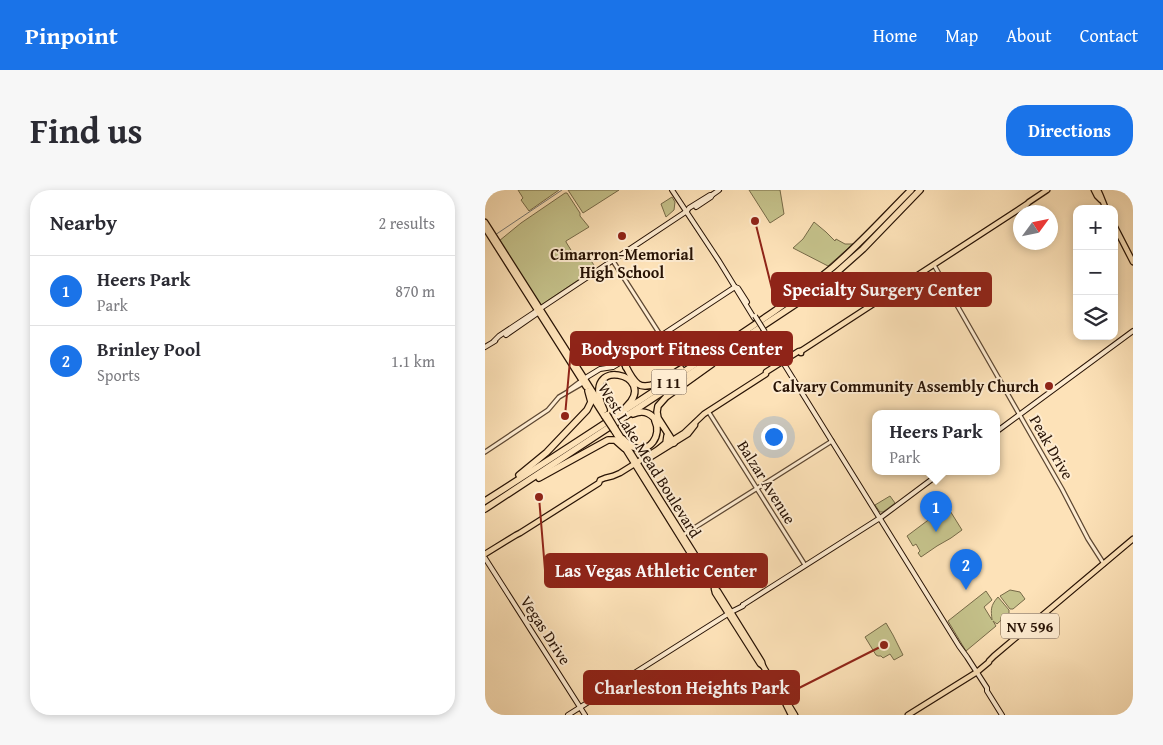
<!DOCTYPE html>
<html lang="en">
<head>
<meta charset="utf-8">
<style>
	:root { --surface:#fff; --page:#f7f7f7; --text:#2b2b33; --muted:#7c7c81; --line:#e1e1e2; --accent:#1a73e8 }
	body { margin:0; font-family:"Gentium Book Plus",serif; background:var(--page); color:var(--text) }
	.controls { position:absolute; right:15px; top:15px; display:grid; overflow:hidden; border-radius:10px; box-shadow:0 2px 8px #0003 }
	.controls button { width:45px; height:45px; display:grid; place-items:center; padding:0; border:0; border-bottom:1px solid var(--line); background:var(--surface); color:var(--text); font:25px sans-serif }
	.compass { position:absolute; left:528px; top:15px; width:45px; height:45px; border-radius:50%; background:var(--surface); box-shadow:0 2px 8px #0003; rotate:57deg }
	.you { position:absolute; left:288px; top:246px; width:18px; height:18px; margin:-12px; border:4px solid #fff; border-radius:50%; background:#1a73e8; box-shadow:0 0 0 8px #1a73e833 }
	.badge { display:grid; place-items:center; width:32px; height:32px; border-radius:50%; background:var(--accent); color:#fff; font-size:16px; font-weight:700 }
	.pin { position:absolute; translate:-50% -41px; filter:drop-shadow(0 1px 2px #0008) }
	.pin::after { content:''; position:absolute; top:26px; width:18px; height:15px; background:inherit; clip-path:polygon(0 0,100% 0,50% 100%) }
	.popup { position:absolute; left:387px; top:220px; width:128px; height:65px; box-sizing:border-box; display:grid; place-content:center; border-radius:10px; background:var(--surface); filter:drop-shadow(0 1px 4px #0005); font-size:16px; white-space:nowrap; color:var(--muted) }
	.popup b { font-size:19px; color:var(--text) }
	.popup::after { content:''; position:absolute; left:50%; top:100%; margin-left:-10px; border:10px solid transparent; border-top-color:var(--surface) }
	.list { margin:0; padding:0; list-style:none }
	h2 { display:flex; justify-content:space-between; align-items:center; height:65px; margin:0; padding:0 20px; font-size:21px }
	h2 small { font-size:16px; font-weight:400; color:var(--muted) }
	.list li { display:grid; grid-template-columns:32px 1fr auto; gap:15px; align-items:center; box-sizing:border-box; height:70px; padding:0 20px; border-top:1px solid var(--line) }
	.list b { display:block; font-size:19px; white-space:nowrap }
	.list p { margin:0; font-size:16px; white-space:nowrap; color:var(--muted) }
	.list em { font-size:16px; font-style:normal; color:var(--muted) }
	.icon { flex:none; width:28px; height:28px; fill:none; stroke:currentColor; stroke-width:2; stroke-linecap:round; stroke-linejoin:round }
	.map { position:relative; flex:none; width:648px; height:525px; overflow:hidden; border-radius:20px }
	header { display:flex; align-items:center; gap:30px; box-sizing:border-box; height:70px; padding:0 25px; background:var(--accent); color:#fff }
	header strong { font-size:24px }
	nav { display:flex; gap:28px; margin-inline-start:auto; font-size:18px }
	.intro { display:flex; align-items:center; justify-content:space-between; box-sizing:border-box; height:120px; padding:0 30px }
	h1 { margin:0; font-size:35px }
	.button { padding:12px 22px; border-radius:20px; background:var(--accent); color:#fff; font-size:18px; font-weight:700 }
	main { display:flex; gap:30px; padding:0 30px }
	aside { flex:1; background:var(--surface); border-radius:20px; box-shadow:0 2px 8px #0003 }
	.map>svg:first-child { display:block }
	.green { fill:#c5c28b; stroke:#766a48 }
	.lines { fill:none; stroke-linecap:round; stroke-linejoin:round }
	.stream { stroke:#747772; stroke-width:1 }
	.tertiary-casing { stroke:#5d4732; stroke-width:5.5 }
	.secondary-casing { stroke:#281305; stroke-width:6 }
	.primary-casing { stroke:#281305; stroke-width:7 }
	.motorway-casing { stroke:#281305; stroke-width:8 }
	.tertiary { stroke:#feecd1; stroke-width:3 }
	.secondary { stroke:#feecd1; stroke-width:4 }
	.primary { stroke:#fde2b8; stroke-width:4.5 }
	.motorway { stroke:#fde2b8; stroke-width:5.5 }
	.secondary-bridge-casing { stroke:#281305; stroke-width:6; stroke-linecap:butt }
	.primary-bridge-casing { stroke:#281305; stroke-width:7; stroke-linecap:butt }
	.secondary-bridge { stroke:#feecd1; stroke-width:4 }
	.primary-bridge { stroke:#fde2b8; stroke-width:4.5 }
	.poi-dot { fill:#8f2418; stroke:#feecd1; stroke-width:2 }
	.labels { text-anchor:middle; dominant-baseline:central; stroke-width:4; stroke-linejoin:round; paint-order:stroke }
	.shield { fill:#feecd1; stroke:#685442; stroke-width:1 }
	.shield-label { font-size:15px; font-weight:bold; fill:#281305 }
	.poi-label { font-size:16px; font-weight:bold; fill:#281305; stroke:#feecd1 }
	.street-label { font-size:16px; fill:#281305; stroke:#feecd1 }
	.leader { fill:none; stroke:#8f2418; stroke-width:2 }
	.callout-dot { fill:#8f2418; stroke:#feecd1; stroke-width:2 }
	.callout { fill:#8f2418; stroke:#8f2418; stroke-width:2 }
	.callout-label { font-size:18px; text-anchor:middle; font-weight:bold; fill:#fff }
</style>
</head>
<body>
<header>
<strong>Pinpoint</strong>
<nav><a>Home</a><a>Map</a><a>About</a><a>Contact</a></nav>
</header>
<div class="intro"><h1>Find us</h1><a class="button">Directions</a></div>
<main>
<aside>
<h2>Nearby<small>2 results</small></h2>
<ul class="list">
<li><span class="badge">1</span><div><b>Heers Park</b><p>Park</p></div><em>870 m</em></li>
<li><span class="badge">2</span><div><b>Brinley Pool</b><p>Sports</p></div><em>1.1 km</em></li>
</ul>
</aside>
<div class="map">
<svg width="648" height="525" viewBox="0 0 648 525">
	<rect width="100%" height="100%" fill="#fde2b8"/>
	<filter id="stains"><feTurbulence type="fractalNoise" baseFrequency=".004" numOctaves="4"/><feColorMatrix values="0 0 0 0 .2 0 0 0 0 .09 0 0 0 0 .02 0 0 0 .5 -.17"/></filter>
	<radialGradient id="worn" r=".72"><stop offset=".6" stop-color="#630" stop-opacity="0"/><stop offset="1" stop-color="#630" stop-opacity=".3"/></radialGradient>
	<g class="green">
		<polygon points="33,0 74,0 44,21 36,10 38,8"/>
		<polygon points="83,0 134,0 98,23"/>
		<polygon points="264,0 295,0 299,24 285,33"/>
		<polygon points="80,3 82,3 95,23 95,26 104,37 81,51 81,52 89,65 93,63 98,66 102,65 111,78 56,115 14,51 36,33"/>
		<polygon points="187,7 190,12 189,20 181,27 176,14"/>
		<polygon points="329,32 341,42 350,51 351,49 360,54 368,54 343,76 308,58 318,49"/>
		<polygon points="405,306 410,313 398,322 395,322 390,315"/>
		<polygon points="462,316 477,340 466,348 452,356 436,367 433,363 435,361 431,354 428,356 422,346"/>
		<polygon points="525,400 535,402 540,409 528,419 525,419 515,406"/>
		<path d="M 501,401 L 507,410 L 499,417 L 507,430 C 506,420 505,416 513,407 L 524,420 L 524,423 L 512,434 L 508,431 L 511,436 L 481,461 L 463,431 Z"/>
		<polygon points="401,433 408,445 418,465 409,470 405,464 398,468 396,466 393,466 391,465 380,447"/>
	</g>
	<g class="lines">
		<polyline class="stream" points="10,45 77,0"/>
		<g class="tertiary-casing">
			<g id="tertiary">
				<polyline points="128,71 176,146"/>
				<polyline points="449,75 577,299 603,349 619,374"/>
				<polyline points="84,200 96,191"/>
				<polyline points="223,221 320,375"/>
				<polyline points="0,262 63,220 74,207 98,193"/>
				<polyline points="198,345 347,251"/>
			</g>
		</g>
		<g class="secondary-casing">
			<g id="secondary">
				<polyline points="187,0 234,71 269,128"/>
				<polyline points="211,17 226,7 227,5"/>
				<polyline points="250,97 253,98 262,112"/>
				<polyline points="278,143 295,170 299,174 474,456 482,467 502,498 502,501 517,525"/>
				<polyline points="21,145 54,122"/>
				<polyline points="283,146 298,169 298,171"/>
				<polyline points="9,151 14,146 202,21 204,18 225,5 227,5 234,0"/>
				<polyline points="0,157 10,151"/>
				<polyline points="97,190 115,179 128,177 133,174 250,97"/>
				<polyline points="511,242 648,141"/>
				<polyline points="0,368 100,525"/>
				<polyline points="258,415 395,328 458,281"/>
				<polyline points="83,525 246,422 258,416 258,415"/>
			</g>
		</g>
		<g class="primary-casing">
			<g id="primary">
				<polyline points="609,0 612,6 616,10"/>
				<path d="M 613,0 C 616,6 618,12 621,19"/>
				<polyline points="0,32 117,216"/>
				<polyline points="629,35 648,72"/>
				<polyline points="0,38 101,197"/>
				<polyline points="316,163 316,161 542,14 544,12 562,0"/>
				<polyline points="105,204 119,226"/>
				<path d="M 131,239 L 211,366 L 211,369 C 218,380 224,392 233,401 L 277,472 L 278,476"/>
				<polyline points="129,241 208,368 211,369"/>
				<polyline points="166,267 203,244 210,235 210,233"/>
				<polyline points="0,364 31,345 35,343 114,293 115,290 120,288 128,286 135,283 199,243 219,224 281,184 281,182 314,161 316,161"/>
				<polyline points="229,399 230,403 275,474 278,476 301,514 304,515 310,525"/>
				<polyline points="301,515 306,525"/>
				<polyline points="423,525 492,482 504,472 504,471 509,466 648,349"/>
			</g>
		</g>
		<g class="motorway-casing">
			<g id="motorway">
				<path d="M 138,171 C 142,178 146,189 153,194 C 164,202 186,185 196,179"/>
				<polyline points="141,177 141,172 144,167"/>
				<path d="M 119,220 C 93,164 176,184 141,217"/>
				<path d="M 148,224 C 160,219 167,224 174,234"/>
				<path d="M 138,249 C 141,252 144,255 148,257 C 165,264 177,245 170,231"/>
				<polyline points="189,253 173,228 172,222 173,216 181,207 227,174"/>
				<polyline points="174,259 181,253 182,246"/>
				<polyline points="34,285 62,262 102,220 106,212 103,201"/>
				<polyline points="54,288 123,250 130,250 139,258"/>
				<path d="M 0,311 C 69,267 137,222 206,177 C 254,145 303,114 348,77 C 376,53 400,26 426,0"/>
				<polyline points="0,319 320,108 351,83 378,59 435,0"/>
			</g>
		</g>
		<use href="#tertiary" class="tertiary"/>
		<use href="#secondary" class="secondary"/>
		<use href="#primary" class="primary"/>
		<use href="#motorway" class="motorway"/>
		<g class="secondary-bridge-casing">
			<polyline id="secondary-bridge" points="270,126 280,142"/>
		</g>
		<g class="primary-bridge-casing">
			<g id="primary-bridge">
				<polyline points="122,224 131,239"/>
				<polyline points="119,226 129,241"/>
			</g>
		</g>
		<use href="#secondary-bridge" class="secondary-bridge"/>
		<use href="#primary-bridge" class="primary-bridge"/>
	</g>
	<g class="poi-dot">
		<circle cx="137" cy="46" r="5"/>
		<circle cx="564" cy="196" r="5"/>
	</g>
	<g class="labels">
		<g class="shield">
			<rect x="166.5" y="179.5" width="35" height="25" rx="4"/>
			<rect x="516" y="423.5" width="58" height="25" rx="4"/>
		</g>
		<g class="shield-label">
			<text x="184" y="192">I 11</text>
			<text x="545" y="436">NV 596</text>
		</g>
		<g class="poi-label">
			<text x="137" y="64">Cimarron-Memorial<tspan x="137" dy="18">High School</tspan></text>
			<text x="554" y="196" text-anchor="end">Calvary Community Assembly Church</text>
		</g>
		<g class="street-label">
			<text transform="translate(567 257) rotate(60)">Peak Drive</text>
			<text transform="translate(165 270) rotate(58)">West Lake Mead Boulevard</text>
			<text transform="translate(282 292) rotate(58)">Balzar Avenue</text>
			<text transform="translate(61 440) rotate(57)">Vegas Drive</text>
		</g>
	</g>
	<path class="leader" d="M270 31L287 99M80 226L86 159M54 307L60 380M399 455L314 498"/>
	<g class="callout-dot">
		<circle cx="270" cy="31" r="5"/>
		<circle cx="80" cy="226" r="5"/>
		<circle cx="54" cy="307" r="5"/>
		<circle cx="399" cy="455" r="5"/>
	</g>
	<g class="callout">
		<rect x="287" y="83" width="219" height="33" rx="5"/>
		<rect x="86" y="142" width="221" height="33" rx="5"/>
		<rect x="60" y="364" width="222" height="33" rx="5"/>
		<rect x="99" y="481" width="215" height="33" rx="5"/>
	</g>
	<g class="callout-label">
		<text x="397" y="106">Specialty Surgery Center</text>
		<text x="197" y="165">Bodysport Fitness Center</text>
		<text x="171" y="387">Las Vegas Athletic Center</text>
		<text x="207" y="504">Charleston Heights Park</text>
	</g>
	<rect width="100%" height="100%" filter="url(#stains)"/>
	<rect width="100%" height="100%" fill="url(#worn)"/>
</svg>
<div class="controls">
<button>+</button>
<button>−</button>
<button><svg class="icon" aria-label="layers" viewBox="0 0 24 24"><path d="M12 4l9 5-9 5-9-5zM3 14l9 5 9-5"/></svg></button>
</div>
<svg class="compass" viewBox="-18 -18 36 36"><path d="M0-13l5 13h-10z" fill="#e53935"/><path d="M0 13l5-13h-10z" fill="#7c7c81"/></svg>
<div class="you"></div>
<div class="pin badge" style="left:451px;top:342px">1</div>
<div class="popup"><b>Heers Park</b>Park</div>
<div class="pin badge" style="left:481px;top:400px">2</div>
</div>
</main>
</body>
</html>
